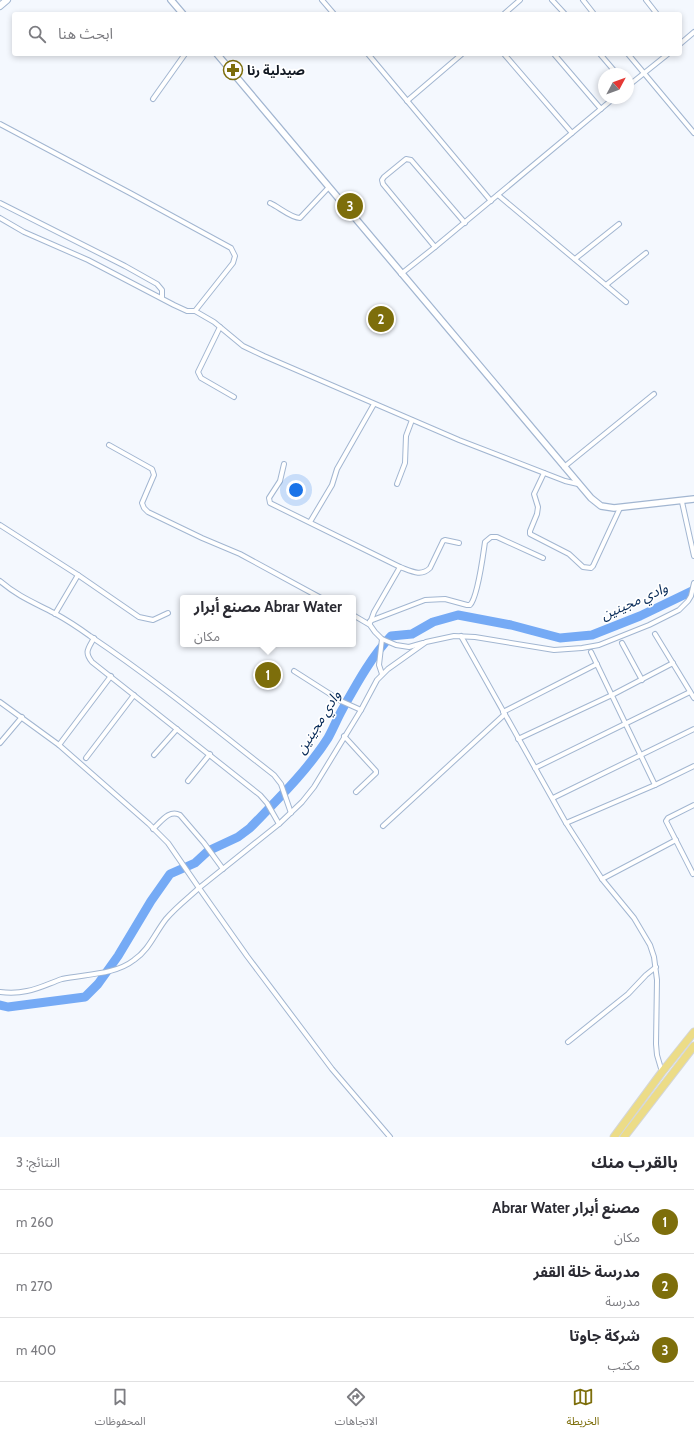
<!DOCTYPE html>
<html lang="ar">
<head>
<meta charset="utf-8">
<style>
	:root { --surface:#fff; --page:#f2f2f3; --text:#2b2b33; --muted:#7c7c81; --line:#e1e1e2; --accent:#7d6e0b }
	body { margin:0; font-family:Cabin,"Noto Sans Arabic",sans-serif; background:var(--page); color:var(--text); direction:rtl }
	.compass { position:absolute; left:598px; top:68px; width:36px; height:36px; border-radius:50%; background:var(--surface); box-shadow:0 2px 6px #0003; rotate:49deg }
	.you { position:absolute; left:296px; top:490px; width:14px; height:14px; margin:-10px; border:3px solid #fff; border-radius:50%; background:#1a73e8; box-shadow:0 0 0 6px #1a73e833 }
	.badge { display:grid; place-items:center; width:26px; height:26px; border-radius:50%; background:var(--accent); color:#fff; font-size:13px; font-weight:700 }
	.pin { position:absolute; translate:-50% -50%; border:2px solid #fff; box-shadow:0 1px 4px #0006 }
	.popup { position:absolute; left:180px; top:595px; width:176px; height:52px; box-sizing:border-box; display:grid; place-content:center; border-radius:4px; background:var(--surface); filter:drop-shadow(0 1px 3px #0005); font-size:13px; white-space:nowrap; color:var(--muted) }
	.popup b { font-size:15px; color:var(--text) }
	.popup::after { content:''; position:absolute; left:50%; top:100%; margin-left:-8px; border:8px solid transparent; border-top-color:var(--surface) }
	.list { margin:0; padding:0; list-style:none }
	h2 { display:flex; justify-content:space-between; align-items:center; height:52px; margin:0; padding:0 16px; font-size:17px }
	h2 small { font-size:13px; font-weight:400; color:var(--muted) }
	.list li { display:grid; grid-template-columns:26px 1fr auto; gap:12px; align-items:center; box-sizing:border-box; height:64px; padding:0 16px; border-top:1px solid var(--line) }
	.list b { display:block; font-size:15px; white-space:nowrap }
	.list p { margin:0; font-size:13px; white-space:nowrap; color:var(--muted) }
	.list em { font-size:13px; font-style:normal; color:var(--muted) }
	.icon { flex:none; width:22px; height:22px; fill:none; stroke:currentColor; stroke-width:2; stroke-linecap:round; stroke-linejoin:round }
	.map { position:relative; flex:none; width:694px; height:1137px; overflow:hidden; direction:ltr }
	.search { position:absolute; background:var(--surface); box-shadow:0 2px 6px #0003; left:12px; right:12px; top:12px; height:44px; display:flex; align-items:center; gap:10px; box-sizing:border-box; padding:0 14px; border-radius:4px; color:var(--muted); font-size:15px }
	.sheet { height:244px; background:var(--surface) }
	nav { display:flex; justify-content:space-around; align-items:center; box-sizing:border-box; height:56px; border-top:1px solid var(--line); background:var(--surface); font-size:11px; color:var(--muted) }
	nav a { display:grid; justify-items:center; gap:2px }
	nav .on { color:var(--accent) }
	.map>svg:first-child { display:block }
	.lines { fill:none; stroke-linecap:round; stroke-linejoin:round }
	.river { stroke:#75aaf5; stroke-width:9 }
	.minor-casing { stroke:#a2b6d1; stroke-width:6 }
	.tertiary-casing { stroke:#a2b6d1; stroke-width:8 }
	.secondary-casing { stroke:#a2b6d1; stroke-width:8 }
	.trunk-casing { stroke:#d4d6d7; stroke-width:9 }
	.minor { stroke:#fff; stroke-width:4 }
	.tertiary { stroke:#fff; stroke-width:5.5 }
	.secondary { stroke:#fff; stroke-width:6 }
	.trunk { stroke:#ecdc87; stroke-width:7 }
	.labels { text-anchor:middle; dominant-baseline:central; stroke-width:3.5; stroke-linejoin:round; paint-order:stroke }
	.poi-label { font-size:13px; font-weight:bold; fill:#121923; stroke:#fff; text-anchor:start }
	.water-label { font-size:14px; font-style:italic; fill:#042856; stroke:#fff }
</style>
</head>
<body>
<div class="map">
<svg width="694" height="1137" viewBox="0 0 694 1137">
	<rect width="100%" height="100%" fill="#f4f8fe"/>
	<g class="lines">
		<path class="river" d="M 0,1005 L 8,1007 L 85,997 L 98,984 L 118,956 L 151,901 L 170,874 L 195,863 L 208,851 L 238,837 L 250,828 C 277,800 307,771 328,738 C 333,729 337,719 342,710 C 356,685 371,657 391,636 L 412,634 L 433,622 L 458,615 L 511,625 L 560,638 L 592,635 L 640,616 L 694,590"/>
		<g class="minor-casing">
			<g id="minor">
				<polyline points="322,0 334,14"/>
				<polyline points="552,0 565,14"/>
				<polyline points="583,0 594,14"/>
				<polyline points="646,0 657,14"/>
				<polyline points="504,14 520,0"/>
				<polyline points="680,44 694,32"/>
				<polyline points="368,54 491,201"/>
				<polyline points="504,54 572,133"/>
				<polyline points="554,54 601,109"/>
				<polyline points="600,54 617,74"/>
				<polyline points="628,54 694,133"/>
				<polyline points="628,86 668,54"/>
				<polyline points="153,99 185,54"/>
				<polyline points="407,101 462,54"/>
				<polyline points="0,124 130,193 231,248 235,256 233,263 195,311"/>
				<polyline points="498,195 626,302"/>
				<polyline points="0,203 125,266 157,284 162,290 162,298"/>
				<path d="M 270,203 C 279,207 291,218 300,218 L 329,187"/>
				<polyline points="0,218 24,232 88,260 174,305 187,311 195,311 214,322 243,346 264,356 459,440 565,481 578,484"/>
				<polyline points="435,247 383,184 382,180 384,177 406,159 411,160 465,223"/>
				<polyline points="575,259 619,224"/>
				<polyline points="401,274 435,247 614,98"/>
				<polyline points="606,285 646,253"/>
				<polyline points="220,327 198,372 201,378 234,397"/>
				<polyline points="109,445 152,469 154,475 142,503 144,508 148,512 202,538 240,554 321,598"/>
				<path d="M 284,464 L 280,481 L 269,498 L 270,503 L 400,567 C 411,571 421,577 430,568 L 443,541 L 445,540 L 459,543"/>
				<polyline points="564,467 654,394"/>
				<polyline points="544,473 534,494 538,507 537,514 530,531 530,534 569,554 583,567 591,568 593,566 620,508"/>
				<polyline points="397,484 405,463 406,436 412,420"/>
				<polyline points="682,502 694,556"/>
				<polyline points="310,522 332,485 337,469 374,404"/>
				<polyline points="0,525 78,575"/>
				<path d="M 0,581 C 19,597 33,602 54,613 C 67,620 79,628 90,636 C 154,679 214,728 274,775 L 281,784 L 291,813"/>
				<polyline points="55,614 78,575 139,617 153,620 168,613"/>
				<polyline points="353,615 370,625 375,632 382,639 396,645 409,647 423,643"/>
				<path d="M 370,621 L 425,600 L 445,599 L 467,605 L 470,605 C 478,597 483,555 485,542 L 491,537 L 497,537 L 543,558"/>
				<polyline points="370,623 374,612 400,567"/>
				<polyline points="655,634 694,698"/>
				<polyline points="461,636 566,823 602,879 634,918 650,945 654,957 657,980 656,1044 657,1055 662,1072"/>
				<path d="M 94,638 C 88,649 84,652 92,662 L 260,795 L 267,803 L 279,824"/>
				<polyline points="622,643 642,680"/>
				<polyline points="591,652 655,785"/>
				<polyline points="294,671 341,701 361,710"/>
				<polyline points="382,674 379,665 382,639"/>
				<path d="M 0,702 L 59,745 L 149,824 L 168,843 L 199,888 C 188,898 175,908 166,919 C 155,933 149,950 134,960 C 115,975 85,974 62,979 C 50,983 39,989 27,991 C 18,993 9,993 0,992"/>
				<polyline points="503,712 597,664"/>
				<polyline points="344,736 376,771 376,773 356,792"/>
				<polyline points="518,739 612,695 673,663"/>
				<polyline points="0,743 22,717"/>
				<polyline points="59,745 111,676"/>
				<polyline points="154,755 177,729"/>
				<polyline points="86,758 134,695"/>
				<polyline points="535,768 690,692"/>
				<polyline points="188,781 210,754"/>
				<polyline points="553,798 694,729"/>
				<polyline points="566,823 655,785 694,766"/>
				<polyline points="383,826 505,714"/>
				<path d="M 153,829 C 161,822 169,809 180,815 L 204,843 L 223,869"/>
				<polyline points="693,874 666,821 668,818 694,805"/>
				<polyline points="602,879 676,840"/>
				<polyline points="568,1042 628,994 646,975 656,967"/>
				<polyline points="390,1137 332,1069 247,956 199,888 279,824 302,802 314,787 361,710 377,680 388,669 426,642 454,636 475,637 554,650 582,648 599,645 649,625 679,610 688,601 691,596 694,583"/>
			</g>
		</g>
		<g class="tertiary-casing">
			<g id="tertiary">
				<polyline points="171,0 183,14"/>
				<polyline points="217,54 591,498 601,506 614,508 694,499"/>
			</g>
		</g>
		<g class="secondary-casing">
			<polyline id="secondary" points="0,6 7,0"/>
		</g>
		<g class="trunk-casing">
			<g id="trunk">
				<polyline points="614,1137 662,1072 694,1032"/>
				<polyline points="624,1137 694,1046"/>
			</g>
		</g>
		<use href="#minor" class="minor"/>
		<use href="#tertiary" class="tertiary"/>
		<use href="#secondary" class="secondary"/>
		<use href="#trunk" class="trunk"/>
	</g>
	<defs>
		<g id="pharmacy-ring" transform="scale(1)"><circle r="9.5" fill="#fff" stroke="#7d6e0b" stroke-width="1.5"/><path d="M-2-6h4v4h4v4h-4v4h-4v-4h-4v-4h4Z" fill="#7d6e0b"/></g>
	</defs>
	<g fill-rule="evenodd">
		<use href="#pharmacy-ring" x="233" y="70"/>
	</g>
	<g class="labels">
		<g class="poi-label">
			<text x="247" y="70">صيدلية رنا</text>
		</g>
		<g class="water-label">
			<text transform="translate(634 601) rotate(-24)">وادي مجينين</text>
			<text transform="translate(318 722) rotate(-58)">وادي مجينين</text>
		</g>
	</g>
</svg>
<svg class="compass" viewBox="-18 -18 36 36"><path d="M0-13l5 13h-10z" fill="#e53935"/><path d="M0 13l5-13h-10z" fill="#7c7c81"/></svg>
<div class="you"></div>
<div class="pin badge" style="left:268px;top:675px">1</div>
<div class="popup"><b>مصنع أبرار Abrar Water</b>مكان</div>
<div class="pin badge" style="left:381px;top:319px">2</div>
<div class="pin badge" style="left:350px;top:206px">3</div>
<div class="search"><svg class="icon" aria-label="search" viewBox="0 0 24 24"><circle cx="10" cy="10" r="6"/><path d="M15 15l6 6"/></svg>ابحث هنا</div>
</div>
<section class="sheet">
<h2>بالقرب منك<small>النتائج: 3</small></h2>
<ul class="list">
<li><span class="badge">1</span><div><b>مصنع أبرار Abrar Water</b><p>مكان</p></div><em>260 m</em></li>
<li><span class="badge">2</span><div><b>مدرسة خلة القفر</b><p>مدرسة</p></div><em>270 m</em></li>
<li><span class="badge">3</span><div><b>شركة جاوتا</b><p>مكتب</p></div><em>400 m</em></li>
</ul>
</section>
<nav>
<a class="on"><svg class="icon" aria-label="map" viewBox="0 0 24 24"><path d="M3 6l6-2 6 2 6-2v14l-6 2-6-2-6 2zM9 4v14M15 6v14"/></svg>الخريطة</a>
<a><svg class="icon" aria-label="directions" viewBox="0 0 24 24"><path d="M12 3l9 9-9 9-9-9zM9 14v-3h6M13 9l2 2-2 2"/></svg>الاتجاهات</a>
<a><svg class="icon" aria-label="saved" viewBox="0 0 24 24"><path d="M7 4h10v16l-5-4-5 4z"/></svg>المحفوظات</a>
</nav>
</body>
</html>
